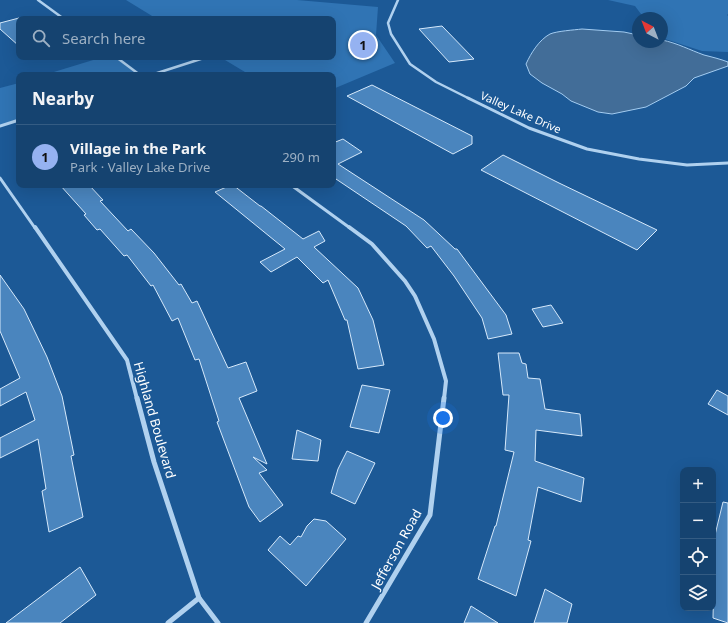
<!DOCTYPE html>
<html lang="en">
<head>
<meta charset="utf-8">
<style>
	:root { --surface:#154370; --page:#224e78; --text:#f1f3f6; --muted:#9db0c3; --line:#345c83; --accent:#95b2f1 }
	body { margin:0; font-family:"Noto Sans",sans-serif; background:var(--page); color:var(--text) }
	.controls { position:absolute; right:12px; bottom:12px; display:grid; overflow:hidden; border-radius:8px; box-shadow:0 4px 16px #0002 }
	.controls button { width:36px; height:36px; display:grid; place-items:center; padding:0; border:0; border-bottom:1px solid var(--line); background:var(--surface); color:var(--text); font:20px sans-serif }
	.compass { position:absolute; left:632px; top:12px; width:36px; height:36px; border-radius:50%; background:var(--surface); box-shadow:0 4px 16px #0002; rotate:318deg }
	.you { position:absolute; left:443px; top:418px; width:14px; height:14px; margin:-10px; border:3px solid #fff; border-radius:50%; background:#1a73e8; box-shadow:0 0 0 6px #1a73e833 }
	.badge { display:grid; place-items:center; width:26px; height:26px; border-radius:50%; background:var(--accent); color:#111; font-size:13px; font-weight:700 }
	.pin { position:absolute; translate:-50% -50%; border:2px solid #fff; box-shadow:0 1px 4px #0006 }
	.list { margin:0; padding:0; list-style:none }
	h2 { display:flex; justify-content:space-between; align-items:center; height:52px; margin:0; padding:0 16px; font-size:17px }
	h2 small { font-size:13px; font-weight:400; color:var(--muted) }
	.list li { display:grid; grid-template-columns:26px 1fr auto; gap:12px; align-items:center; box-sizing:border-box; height:64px; padding:0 16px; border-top:1px solid var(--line) }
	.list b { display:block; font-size:15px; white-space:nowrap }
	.list p { margin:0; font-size:13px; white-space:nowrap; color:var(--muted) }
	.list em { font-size:13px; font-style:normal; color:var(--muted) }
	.icon { flex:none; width:22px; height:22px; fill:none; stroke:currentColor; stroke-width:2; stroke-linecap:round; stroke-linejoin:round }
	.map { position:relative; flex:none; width:728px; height:623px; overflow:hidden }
	.search { position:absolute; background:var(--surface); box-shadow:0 4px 16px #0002; left:16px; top:16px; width:320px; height:44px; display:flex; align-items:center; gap:10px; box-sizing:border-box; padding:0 14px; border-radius:8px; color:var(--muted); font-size:15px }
	.panel { position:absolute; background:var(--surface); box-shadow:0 4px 16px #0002; left:16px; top:72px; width:320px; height:116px; border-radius:8px }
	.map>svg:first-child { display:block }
	.green { fill:#3074b4 }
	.water { fill:#426d98; stroke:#a3ccf1 }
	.building { fill:#4a85be; stroke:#d6e9fb }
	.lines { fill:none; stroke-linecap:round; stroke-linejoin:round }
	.minor-far3 { stroke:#b0d1ef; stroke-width:2.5 }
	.minor-far2 { stroke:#b0d1ef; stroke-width:3 }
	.minor-far1 { stroke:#b0d1ef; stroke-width:4 }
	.minor { stroke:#b0d1ef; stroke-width:5 }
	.labels { text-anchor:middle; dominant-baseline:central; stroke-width:3; stroke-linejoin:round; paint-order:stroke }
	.far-street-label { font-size:11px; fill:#fff; stroke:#1c5996 }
	.street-label { font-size:13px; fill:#fff; stroke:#1c5996 }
</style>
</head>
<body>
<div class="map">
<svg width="728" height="623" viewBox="0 0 728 623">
	<rect width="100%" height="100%" fill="#1c5996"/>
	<g class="green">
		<polygon points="126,0 297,0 378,7 376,35 395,63 333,89 333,75 250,75 220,57 333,57 333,19 157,19"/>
		<polygon points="608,0 728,0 728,14 727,15 728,16 728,52 702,51 662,38 662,18 644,18 635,6"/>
		<polygon points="103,57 116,57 140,75 44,75"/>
		<polygon points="19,83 19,120 0,126 0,88"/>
	</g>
	<path class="water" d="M 582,29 L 624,32 L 638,35 L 638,42 L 662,42 L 662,40 C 677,43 690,50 704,55 C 712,57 720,59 728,62 L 728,66 L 694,78 L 686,86 L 646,107 L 612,114 L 598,112 L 571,101 L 562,94 L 542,83 L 530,74 L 526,64 C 531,53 539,40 550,34 C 557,31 574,30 582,29 Z"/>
	<g class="building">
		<polygon points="19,18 19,46 0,29 0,23"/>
		<polygon points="442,26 474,59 449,62 419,29"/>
		<polygon points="372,85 472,136 472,144 453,154 347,96"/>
		<polygon points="343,139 362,152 338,164 424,220 455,249 457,249 506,315 512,334 488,339 482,318 454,276 431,246 427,248 406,226 333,177 333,143"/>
		<polygon points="503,155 559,183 657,230 637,250 481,170"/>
		<polygon points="60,185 89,185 103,200 100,201 128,231 131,229 154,253 179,285 181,284 192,303 197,301 228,368 246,362 257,391 239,398 267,464 253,457 267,470 259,473 283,505 260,522 249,507 217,422 219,421 199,359 195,360 178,318 172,321 153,285 151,286 127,255 124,256 100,229 97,230 84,215 86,214"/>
		<polygon points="231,185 233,185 260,206 261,206 303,239 319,231 325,241 314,247 358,288 373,320 384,365 358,369 347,320 345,320 328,280 323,283 297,257 271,272 260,262 285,249 215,192"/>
		<polygon points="0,275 24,309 47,357 62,396 74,455 71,456 83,517 49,532 42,491 46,489 38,439 0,458 0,438 35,420 26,392 0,406 0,389 20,378 0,331"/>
		<polygon points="551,305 563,323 543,327 532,309"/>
		<polygon points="498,353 519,353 522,363 526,364 528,378 540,379 545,409 580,414 582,436 536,430 535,461 584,478 581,502 538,487 528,540 531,541 516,596 478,579 495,526 496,526 514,452 505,450 509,395 503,395"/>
		<polygon points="362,385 390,390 379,433 350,427"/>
		<polygon points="717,390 728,396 728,415 708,404"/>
		<polygon points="297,430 321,440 318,461 292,459"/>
		<polygon points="347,451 375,463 355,504 331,493 338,469"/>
		<polygon points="723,502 728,503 728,623 713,618 715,535"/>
		<polygon points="314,519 326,521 346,539 306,586 268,550 280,536 290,545 298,536 301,537 307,526"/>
		<polygon points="80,567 96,595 60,623 6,623"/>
		<polygon points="545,589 572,604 567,623 534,623"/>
		<polygon points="471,606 498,623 464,623"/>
	</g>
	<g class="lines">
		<g class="minor-far3">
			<polyline points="38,0 64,19"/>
			<polyline points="398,0 388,23 391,34 410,64 436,82 470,99"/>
			<polyline points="116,57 140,75"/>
			<polyline points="151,75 207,57"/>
		</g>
		<g class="minor-far2">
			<polyline points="468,98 529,128 587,149 639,159 687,165 728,163"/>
			<polyline points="0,126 19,120"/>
			<polyline points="0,178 35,228"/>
			<polyline points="291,185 350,228"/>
		</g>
		<g class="minor-far1">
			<polyline points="35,227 127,360 137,399"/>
			<polyline points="349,227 372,244 405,281 415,296 434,339 446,381 444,399"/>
		</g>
		<g class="minor">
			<polyline points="137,398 154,462 199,598 218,623"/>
			<polyline points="168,623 199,598"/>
			<polyline points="366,623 430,515 444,398"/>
		</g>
	</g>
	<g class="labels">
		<g class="far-street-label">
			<text transform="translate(521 112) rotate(24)">Valley Lake Drive</text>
		</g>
		<g class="street-label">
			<text transform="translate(155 420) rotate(74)">Highland Boulevard</text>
			<text transform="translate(396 549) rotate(-61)">Jefferson Road</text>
		</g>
	</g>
</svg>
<div class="controls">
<button>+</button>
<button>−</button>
<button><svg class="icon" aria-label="locate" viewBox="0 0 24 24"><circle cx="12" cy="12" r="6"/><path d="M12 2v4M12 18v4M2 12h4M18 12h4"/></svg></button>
<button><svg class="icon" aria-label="layers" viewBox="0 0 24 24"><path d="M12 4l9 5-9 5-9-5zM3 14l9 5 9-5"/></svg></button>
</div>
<svg class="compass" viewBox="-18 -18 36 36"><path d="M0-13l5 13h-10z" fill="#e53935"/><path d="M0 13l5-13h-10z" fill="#9db0c3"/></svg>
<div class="you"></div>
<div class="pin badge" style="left:363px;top:45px">1</div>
<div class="search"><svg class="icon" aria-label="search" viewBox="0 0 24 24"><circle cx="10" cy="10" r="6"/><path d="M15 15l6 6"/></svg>Search here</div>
<section class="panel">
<h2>Nearby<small></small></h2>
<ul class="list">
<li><span class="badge">1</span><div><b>Village in the Park</b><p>Park · Valley Lake Drive</p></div><em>290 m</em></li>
</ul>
</section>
</div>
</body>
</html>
